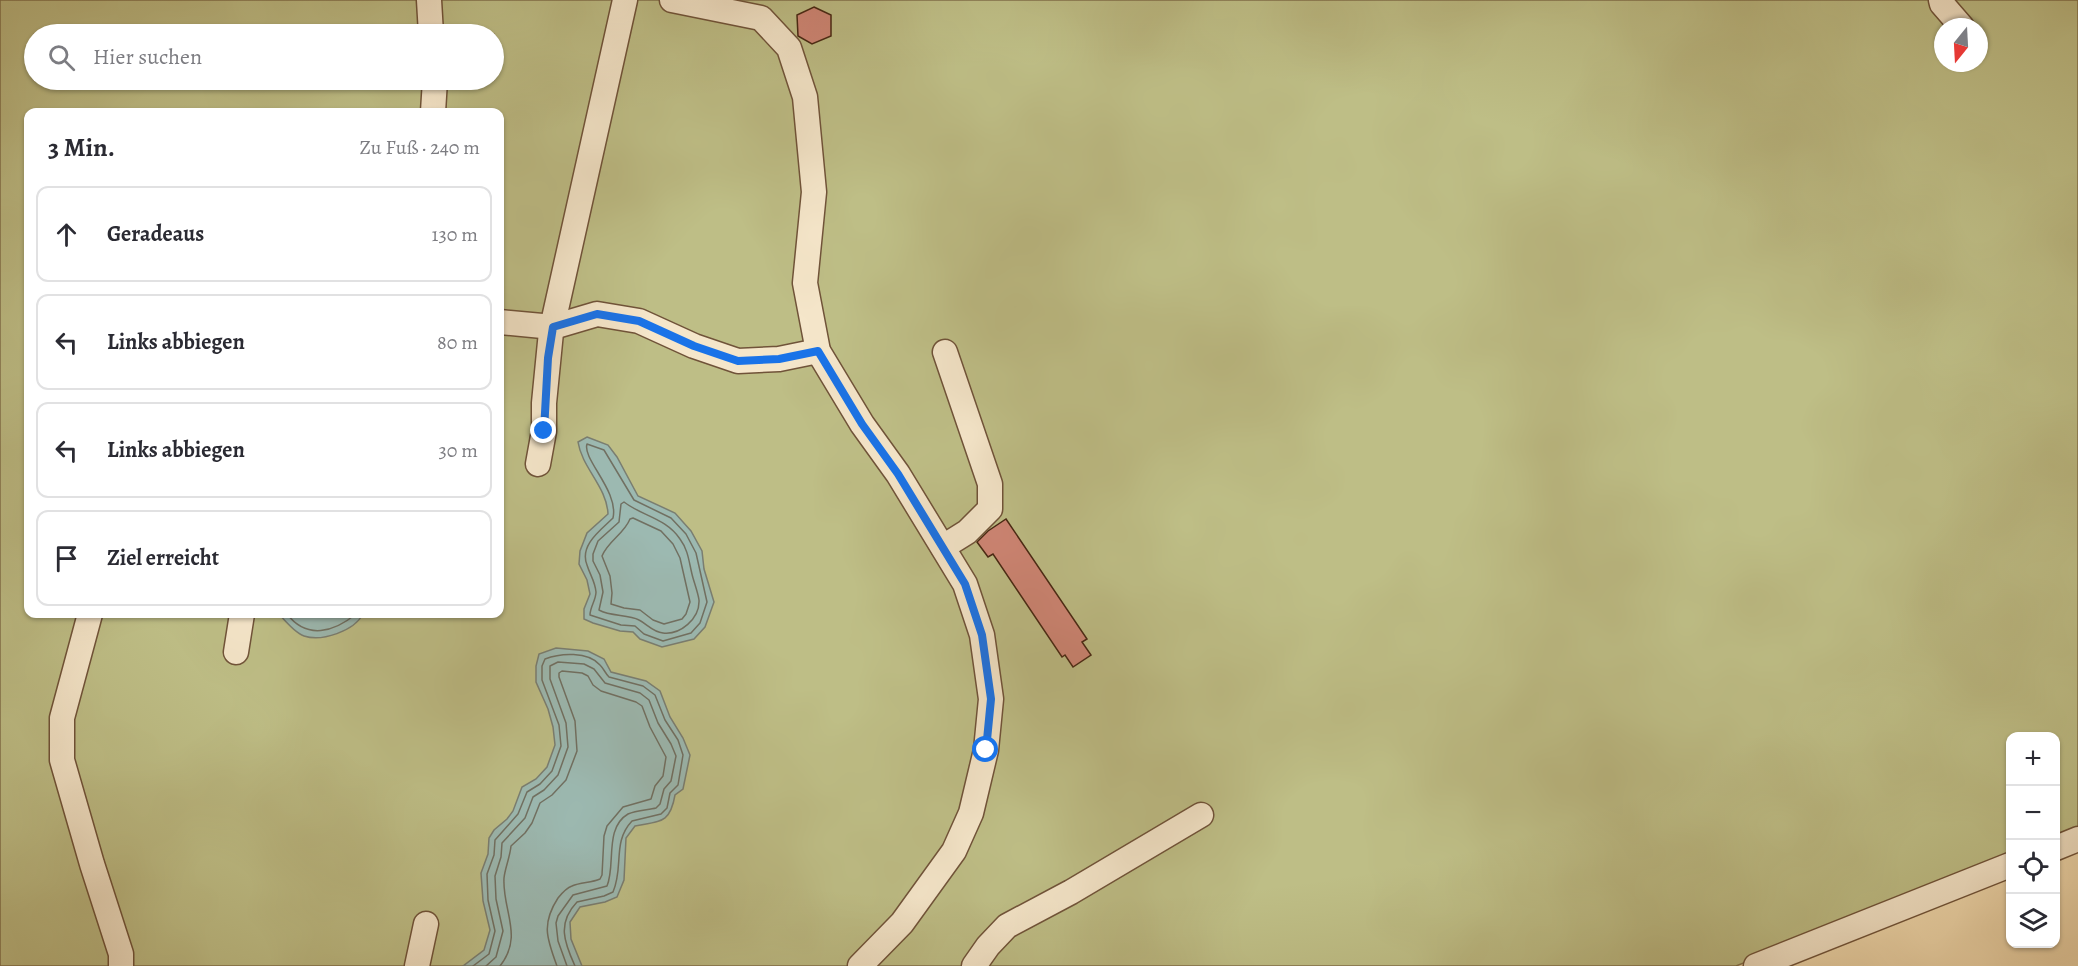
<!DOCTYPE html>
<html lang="de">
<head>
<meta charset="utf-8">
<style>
	:root { --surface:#fff; --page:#f2f2f3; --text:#2b2b33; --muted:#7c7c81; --line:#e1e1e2 }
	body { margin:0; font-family:Alegreya,serif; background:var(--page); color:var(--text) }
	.controls { position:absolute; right:18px; bottom:18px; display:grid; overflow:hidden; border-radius:12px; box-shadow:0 2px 4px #0004 }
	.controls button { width:54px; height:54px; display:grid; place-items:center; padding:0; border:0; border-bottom:2px solid var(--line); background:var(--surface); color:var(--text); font:30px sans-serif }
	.compass { position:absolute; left:1934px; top:18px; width:54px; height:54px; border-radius:50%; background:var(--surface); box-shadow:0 2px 4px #0004; rotate:198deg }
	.stop { position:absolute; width:18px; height:18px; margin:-14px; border:4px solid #1a73e8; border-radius:50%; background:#fff }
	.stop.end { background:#1a73e8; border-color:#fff; box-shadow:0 2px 6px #0008 }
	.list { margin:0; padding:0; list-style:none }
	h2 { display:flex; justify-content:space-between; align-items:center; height:78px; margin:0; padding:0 24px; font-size:26px }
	h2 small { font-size:20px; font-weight:400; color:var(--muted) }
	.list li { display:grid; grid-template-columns:39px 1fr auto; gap:18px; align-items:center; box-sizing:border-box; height:96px; margin:0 12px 12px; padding:0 12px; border:2px solid var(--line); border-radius:12px }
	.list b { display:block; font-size:22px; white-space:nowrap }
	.list em { font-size:20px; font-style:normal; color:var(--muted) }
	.icon { flex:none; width:33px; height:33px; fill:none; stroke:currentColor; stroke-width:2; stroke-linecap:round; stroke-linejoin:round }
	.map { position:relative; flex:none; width:2078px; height:966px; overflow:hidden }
	.search { position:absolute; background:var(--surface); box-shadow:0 2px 4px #0004; left:24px; top:24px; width:480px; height:66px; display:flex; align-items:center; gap:15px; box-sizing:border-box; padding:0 21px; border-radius:33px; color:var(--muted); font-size:22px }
	.panel { position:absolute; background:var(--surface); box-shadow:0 2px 4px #0004; left:24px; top:108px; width:480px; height:510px; border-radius:12px }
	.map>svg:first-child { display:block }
	.green { fill:#bebe86; stroke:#82724c; stroke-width:1.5; fill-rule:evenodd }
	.water { fill:#9cb9b1; stroke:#7a7e71; stroke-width:1.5 }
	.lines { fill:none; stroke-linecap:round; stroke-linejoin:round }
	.shore { stroke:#717062; stroke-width:1.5 }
	.building { fill:#d08676; stroke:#462612; stroke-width:1.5 }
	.minor-casing { stroke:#705339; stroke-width:27 }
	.minor { stroke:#f5e6ca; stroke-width:24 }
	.route { stroke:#1a73e8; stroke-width:8 }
</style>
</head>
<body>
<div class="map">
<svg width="2078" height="966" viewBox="0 0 2078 966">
	<rect width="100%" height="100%" fill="#f0d9ad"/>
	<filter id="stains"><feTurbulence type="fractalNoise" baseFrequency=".00333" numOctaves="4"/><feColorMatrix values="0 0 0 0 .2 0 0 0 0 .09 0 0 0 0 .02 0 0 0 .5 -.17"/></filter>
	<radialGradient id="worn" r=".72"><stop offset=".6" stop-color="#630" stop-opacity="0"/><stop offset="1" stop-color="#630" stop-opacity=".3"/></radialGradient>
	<path class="green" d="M 0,0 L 2078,0 L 2078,832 L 2056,841 L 2056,736 L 2010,736 L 2010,858 L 1736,966 L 0,966 ZM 1943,27 L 1979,27 L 1979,63 L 1943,63 ZM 34,34 L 494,34 L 494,80 L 34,80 ZM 28,112 L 500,112 L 500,614 L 28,614 Z"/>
	<g class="water">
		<path d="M 587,437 L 608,445 L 617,457 L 638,496 L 675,513 L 691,531 L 702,551 L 704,569 L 714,602 L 705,627 L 694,639 L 662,647 L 640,639 L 633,632 L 620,631 L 593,623 L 584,619 L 584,609 L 590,594 L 587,580 L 579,564 L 580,551 L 587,533 L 608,514 C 607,487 582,468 578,442 Z"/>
		<path d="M 279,614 L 363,614 C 354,631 322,642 304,636 C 295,633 285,621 279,614 Z"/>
		<path d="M 556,648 L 588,651 L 604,659 L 611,672 L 646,681 L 660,691 L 670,717 L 683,738 L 690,755 L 683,789 L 675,795 C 670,824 660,821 635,826 L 626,838 L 624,880 L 617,897 L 605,902 L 580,907 L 570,922 L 571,939 L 582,966 L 463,966 L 484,950 L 490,930 L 483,901 L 481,873 L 488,854 L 489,838 L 494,830 L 507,819 L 513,811 L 522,787 L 536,779 L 547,767 L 555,745 L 553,727 L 548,709 L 536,682 L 536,666 L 539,654 Z"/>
	</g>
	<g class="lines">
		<g class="shore">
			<path d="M 587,444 L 604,450 L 634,500 L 671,518 L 686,534 L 696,553 L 707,602 L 700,623 L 691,633 L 663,641 L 644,634 L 635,626 L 621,625 L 590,615 C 590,607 596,600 596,592 C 595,581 590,575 587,565 C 579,545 601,530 613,518 C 619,491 582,459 587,444 Z"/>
			<path d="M 624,502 C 642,516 666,518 680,539 C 689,551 689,564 693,578 C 695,585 698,593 699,600 C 700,619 680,635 663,633 C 653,632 647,624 639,620 C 628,614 611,617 599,610 L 603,592 L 600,575 L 593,561 L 593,554 L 598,541 L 619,522 L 621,504 Z"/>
			<path d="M 633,518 L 661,531 L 673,544 L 680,558 L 690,602 L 686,614 L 682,619 L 664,624 L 653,620 L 640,610 L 624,608 L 611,604 L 612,593 L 610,576 L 602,556 C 608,541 624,534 630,519 Z"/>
			<path d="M 287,614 C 307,640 334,632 356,614"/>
			<path d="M 473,966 L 489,954 L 495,931 L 488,900 L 487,874 L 494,855 L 495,840 L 518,814 L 527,792 L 540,784 L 552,771 L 561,746 L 559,725 L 542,680 L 542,666 L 545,659 C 560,653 588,651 600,665 C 604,669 605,673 609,677 L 643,686 L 655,695 L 665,720 L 678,740 L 683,755 L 678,785 L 670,793 L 667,808 L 661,814 L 632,821 C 612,842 624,867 613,892 L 604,896 L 577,902 C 557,923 564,942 575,966"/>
			<path d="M 486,966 L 496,957 L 503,931 L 496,899 L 495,876 L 501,857 L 502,843 L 525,818 L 533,797 L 544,790 L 558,775 L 568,747 L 566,723 L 550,679 L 550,666 L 558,662 L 584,664 L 594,669 L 605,683 L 640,693 L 649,700 L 658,723 L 671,744 L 676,756 L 671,781 L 664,789 L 660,804 L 656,808 C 648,810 636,810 628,814 C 604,828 616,865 607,886 L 573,895 L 558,916 L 556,923 L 558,941 L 567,966"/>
			<path d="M 500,966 C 524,936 502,910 504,878 C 505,868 510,857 511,846 L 525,833 L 532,823 L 540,803 L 552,795 L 566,780 L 577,751 L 575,721 L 559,677 L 559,673 L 562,671 L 582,673 L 588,676 L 593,685 L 601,691 L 636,702 L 642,706 L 650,727 L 666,757 L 663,776 L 655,786 L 651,799 L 623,807 L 607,826 L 604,836 L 602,875 L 600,879 C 591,883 581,882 572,886 C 566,888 562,893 558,898 C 541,924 547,939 557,966"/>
		</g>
	</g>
	<g class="building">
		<polygon points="814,7 831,15 831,36 812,44 798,36 797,15"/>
		<polygon points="1006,519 1087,639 1082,642 1091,655 1073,667 1065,655 1062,657 993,554 988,557 977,542 988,531"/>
	</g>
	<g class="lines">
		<g class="minor-casing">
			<g id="minor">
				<polyline points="429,0 431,34"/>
				<polyline points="672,0 761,18 789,48 805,97 814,192 805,283 818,351 862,424 898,474 965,584 982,635 991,699 986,750 971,813 954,851 902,923 860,966"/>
				<polyline points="1941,0 1942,4 1962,27"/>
				<polyline points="433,112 435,80"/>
				<polyline points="500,322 553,327 597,314 639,321 694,346 738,361 779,359 818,351"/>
				<polyline points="538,464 544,431 544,403 551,332 625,0"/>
				<polyline points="943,547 967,532 990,509 990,484 945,352"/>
				<polyline points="90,614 62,718 62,760 92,864 121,954 121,966"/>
				<polyline points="236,652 242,614"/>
				<polyline points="2056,848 2078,839"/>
				<polyline points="417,966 426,924"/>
				<polyline points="974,966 988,946 1007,926 1071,892 1201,815"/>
				<polyline points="1756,966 2010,865"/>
			</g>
		</g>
		<use href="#minor" class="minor"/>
	</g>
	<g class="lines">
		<polyline class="route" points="544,431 548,358 553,327 597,314 639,321 694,346 738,361 779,359 818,351 862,424 898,474 965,584 982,635 991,699 986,750"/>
	</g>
	<rect width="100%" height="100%" filter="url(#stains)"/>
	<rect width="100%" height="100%" fill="url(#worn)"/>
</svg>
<div class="controls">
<button>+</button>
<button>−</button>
<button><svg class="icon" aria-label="locate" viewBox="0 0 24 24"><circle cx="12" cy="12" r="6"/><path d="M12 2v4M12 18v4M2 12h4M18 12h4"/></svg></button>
<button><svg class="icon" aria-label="layers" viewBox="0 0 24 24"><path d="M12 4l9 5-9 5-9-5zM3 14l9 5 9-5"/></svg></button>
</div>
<svg class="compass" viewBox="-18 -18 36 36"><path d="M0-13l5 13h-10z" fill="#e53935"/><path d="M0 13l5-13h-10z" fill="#7c7c81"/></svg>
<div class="stop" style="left:986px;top:750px"></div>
<div class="stop end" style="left:544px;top:431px"></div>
<div class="search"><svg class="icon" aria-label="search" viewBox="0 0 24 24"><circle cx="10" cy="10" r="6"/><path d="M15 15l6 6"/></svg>Hier suchen</div>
<section class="panel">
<h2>3 Min.<small>Zu Fuß · 240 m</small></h2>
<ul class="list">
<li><svg class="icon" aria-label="ahead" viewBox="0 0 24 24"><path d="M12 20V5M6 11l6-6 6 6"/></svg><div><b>Geradeaus</b></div><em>130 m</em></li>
<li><svg class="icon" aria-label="left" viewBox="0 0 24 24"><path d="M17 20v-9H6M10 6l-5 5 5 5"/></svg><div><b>Links abbiegen</b></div><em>80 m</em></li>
<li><svg class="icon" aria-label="left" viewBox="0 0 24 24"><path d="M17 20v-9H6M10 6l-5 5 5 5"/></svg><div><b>Links abbiegen</b></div><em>30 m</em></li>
<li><svg class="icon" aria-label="arrive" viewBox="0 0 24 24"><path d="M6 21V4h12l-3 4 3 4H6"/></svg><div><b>Ziel erreicht</b></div></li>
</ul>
</section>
</div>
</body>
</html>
